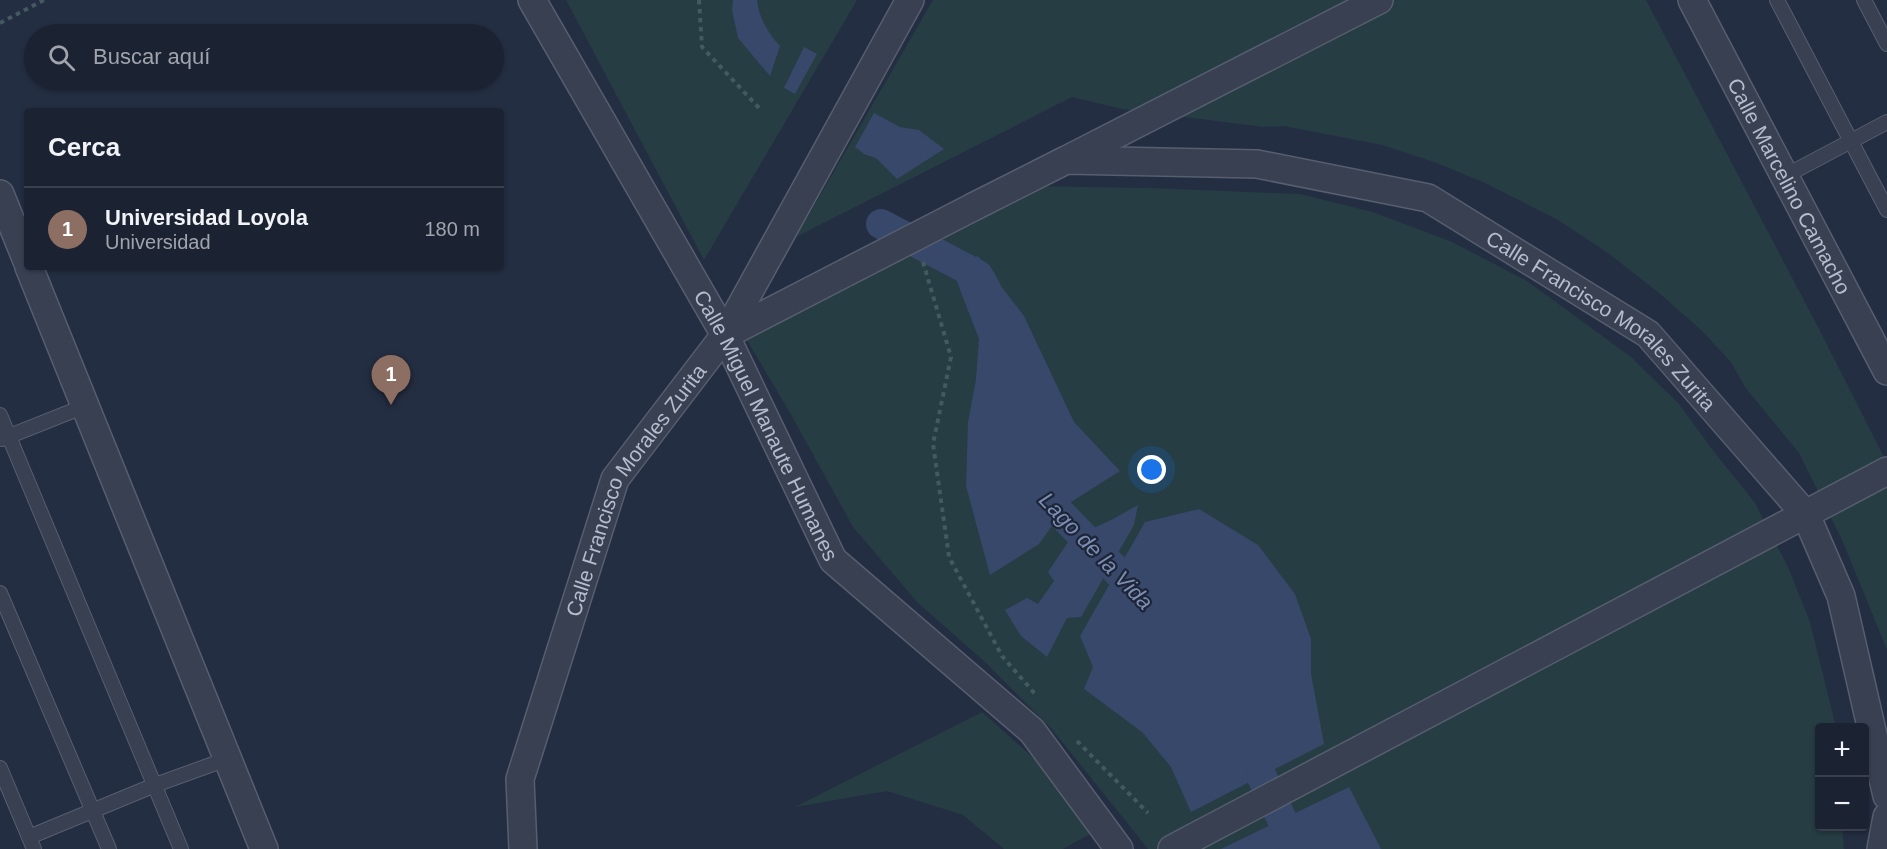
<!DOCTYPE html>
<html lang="es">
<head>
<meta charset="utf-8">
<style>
	:root { --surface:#1b2232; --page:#282f3e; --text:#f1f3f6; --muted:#a0a4ac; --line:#393f4d; --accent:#d93025 }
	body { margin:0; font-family:Arial,sans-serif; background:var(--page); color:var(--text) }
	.controls { position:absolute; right:18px; bottom:18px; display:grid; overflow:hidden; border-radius:6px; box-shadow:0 2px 4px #0004 }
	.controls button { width:54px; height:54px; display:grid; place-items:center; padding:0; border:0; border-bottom:2px solid var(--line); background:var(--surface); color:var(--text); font:30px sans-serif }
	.you { position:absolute; left:1152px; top:470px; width:21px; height:21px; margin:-15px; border:4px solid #fff; border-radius:50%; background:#1a73e8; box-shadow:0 0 0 9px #1a73e833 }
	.badge { display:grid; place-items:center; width:39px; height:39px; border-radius:50%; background:var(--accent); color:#fff; font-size:20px; font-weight:700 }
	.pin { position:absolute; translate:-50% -50px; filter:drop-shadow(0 2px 3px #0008) }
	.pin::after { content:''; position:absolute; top:32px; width:21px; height:18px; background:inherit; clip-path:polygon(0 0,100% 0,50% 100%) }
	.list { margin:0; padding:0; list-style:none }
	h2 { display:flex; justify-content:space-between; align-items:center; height:78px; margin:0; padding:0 24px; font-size:26px }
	h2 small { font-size:20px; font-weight:400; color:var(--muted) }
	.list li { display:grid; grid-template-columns:39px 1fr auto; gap:18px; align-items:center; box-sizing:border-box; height:84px; padding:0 24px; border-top:2px solid var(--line) }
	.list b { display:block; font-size:22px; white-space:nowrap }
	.list p { margin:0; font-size:20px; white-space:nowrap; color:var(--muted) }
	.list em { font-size:20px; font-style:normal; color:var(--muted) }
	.icon { flex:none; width:33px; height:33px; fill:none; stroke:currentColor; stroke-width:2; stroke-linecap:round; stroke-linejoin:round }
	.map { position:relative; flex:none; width:1887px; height:849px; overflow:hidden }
	.search { position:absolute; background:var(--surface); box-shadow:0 2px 4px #0004; left:24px; top:24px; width:480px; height:66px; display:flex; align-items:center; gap:15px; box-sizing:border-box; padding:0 21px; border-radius:33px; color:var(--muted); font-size:22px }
	.panel { position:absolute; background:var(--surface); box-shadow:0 2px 4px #0004; left:24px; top:108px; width:480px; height:162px; border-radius:6px }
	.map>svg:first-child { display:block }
	.green { fill:#263d43 }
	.water { fill:#37486a }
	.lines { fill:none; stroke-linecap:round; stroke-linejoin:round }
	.canal { stroke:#37486a; stroke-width:30 }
	.lane-casing { stroke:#565e6f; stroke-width:16 }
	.street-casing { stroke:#565e6f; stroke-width:30 }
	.path { stroke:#445a60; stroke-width:4; stroke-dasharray:4.5 4.5; stroke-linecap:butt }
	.lane { stroke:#394051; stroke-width:14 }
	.street { stroke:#394051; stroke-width:27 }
	.street-bridge-casing { stroke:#565e6f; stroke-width:30; stroke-linecap:butt }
	.street-bridge { stroke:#394051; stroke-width:27 }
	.labels { text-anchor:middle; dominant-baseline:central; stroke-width:4.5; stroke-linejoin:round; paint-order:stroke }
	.street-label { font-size:21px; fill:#b5bccc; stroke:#1d2537 }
	.water-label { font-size:22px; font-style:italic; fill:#7c8eb4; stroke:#1d2537 }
</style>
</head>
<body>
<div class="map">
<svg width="1887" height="849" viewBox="0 0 1887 849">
	<rect width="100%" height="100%" fill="#242e42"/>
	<g class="green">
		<polygon points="566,0 857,0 704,260"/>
		<polygon points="933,0 1646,0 1818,327 1887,463 1887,650 1843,542 1799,453 1745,387 1730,361 1701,330 1659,293 1608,253 1558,220 1483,182 1434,162 1382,145 1284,126 1263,127 1122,109 1072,97 796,237"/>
		<polygon points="1022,186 1150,188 1300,194 1373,212 1452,242 1527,281 1631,357 1679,404 1712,449 1755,503 1788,567 1810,622 1836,727 1820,728 1820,826 1842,827 1844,849 1148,849 1051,728 985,662 918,603 853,527 789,411 733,317"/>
		<polygon points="982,712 1046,769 1090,834 1063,849 1004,849 963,815 887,791 795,807"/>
	</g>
	<g class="water">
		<path d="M 733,0 L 757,0 C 759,18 768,33 780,46 L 770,76 L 738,38 L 732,10 Z"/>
		<polygon points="804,47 817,54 795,94 784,88"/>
		<polygon points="874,113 900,127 919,130 944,149 897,179 876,158 864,154 855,147"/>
		<polygon points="978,256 1024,316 1074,422 1120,471 1068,504 1039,544 990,575 966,486 968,422 976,379 979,339 951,266"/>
		<polygon points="1138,505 1134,525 1081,617 1067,618 1047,657 1021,636 1005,610 1027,598 1038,604 1054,581 1048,572 1070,539 1113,519"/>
		<polygon points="1199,509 1258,545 1295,594 1311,639 1311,674 1324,744 1191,812 1171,767 1142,732 1084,689 1093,667 1080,636 1145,522"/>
		<polygon points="1349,787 1381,849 1221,849"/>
	</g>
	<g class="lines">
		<g class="canal">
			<polyline points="881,224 978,275 986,289"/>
			<polyline points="1032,484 1145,600"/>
			<polyline points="1261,775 1296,849"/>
		</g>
		<g class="lane-casing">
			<g id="lane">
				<polyline points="1777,0 1887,210"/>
				<polyline points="1864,0 1887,44"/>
				<polyline points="1785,176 1887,122"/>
				<polyline points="0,415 181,849"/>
				<polyline points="2,439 85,406"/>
				<polyline points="0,593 109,849"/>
				<polyline points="0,768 34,849"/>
				<polyline points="29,837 155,785 227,759"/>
			</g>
		</g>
		<g class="street-casing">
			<g id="street">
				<path id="s1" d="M 532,0 L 725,335 L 833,560 L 1032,731 L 1119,849"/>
				<path id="s2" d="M 1692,0 L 1887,371"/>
				<polyline points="1070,158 1379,0"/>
				<polyline points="0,194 27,261"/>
				<path id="s3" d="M 975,206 L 1066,160 L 1257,164 L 1428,198 L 1648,334 L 1806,515 L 1841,596 L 1887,796"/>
				<polyline points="29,267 264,849"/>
				<polyline points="725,335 910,0"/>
				<path id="s4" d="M 523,849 L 520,779 L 615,479 L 725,335 L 845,273"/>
				<polyline points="1172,849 1887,471"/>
				<polyline points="1881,849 1887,817"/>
			</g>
		</g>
		<g class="path">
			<polyline points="699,0 702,47 759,108"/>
			<polyline points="0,23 44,0"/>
			<polyline points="923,262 951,357 933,444 949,557 1002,656 1036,695"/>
			<polyline points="1077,741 1148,813"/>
		</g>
		<use href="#lane" class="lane"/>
		<use href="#street" class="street"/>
		<g class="street-bridge-casing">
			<polyline id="street-bridge" points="845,273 975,206"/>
		</g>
		<use href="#street-bridge" class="street-bridge"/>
	</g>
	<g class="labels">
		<g class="street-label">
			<text stroke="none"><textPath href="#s2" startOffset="210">Calle Marcelino Camacho</textPath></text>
			<text stroke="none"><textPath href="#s3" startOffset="681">Calle Francisco Morales Zurita</textPath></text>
			<text stroke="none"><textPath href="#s1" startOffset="486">Calle Miguel Manaute Humanes</textPath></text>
			<text stroke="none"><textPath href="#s4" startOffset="384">Calle Francisco Morales Zurita</textPath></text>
		</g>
		<g class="water-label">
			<text transform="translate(1096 551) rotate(46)">Lago de la Vida</text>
		</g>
	</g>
</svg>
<div class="controls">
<button>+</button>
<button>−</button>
</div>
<div class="you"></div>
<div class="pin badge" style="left:391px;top:405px;background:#8d6e63">1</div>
<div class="search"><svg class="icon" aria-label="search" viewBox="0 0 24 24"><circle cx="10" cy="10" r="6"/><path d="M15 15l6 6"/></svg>Buscar aquí</div>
<section class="panel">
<h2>Cerca<small></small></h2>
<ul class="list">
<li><span class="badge" style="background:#8d6e63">1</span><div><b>Universidad Loyola</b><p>Universidad</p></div><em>180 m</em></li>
</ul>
</section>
</div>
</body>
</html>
